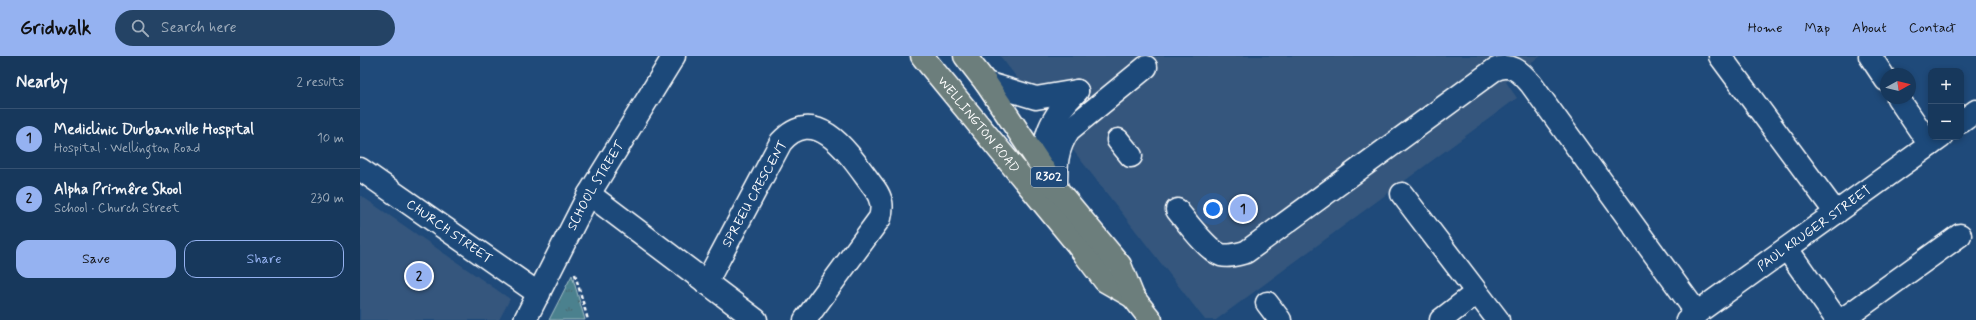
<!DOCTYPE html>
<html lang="en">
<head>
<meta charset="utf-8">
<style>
	:root { --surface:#17385c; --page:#244365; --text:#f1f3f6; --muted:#9eacbb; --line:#365272; --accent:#95b2f1 }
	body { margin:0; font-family:Mynerve,sans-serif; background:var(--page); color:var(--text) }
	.controls { position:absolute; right:12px; top:12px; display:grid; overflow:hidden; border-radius:8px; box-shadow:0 2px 6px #0003 }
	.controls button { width:36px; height:36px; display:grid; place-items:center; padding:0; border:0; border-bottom:1px solid var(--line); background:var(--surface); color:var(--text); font:20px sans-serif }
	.compass { position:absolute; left:1520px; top:12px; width:36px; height:36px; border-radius:50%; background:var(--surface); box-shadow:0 2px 6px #0003; rotate:82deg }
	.you { position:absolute; left:853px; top:153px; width:14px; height:14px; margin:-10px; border:3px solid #fff; border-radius:50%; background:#1a73e8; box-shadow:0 0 0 6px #1a73e833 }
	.badge { display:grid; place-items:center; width:26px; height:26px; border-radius:50%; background:var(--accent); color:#111; font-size:13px; font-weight:700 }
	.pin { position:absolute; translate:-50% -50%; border:2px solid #fff; box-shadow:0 1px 4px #0006 }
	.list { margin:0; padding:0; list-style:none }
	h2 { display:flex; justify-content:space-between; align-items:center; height:52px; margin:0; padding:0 16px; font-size:17px }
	h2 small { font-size:13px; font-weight:400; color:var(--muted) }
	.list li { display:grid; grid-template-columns:26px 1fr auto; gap:12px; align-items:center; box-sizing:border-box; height:60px; padding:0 16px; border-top:1px solid var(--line) }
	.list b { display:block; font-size:15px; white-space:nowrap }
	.list p { margin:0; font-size:13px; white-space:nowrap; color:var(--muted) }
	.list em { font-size:13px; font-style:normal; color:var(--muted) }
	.actions { display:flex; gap:8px; padding:12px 16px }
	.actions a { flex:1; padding:9px 0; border:1px solid var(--accent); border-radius:12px; text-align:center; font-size:14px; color:var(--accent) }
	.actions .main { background:var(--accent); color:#111 }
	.icon { flex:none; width:22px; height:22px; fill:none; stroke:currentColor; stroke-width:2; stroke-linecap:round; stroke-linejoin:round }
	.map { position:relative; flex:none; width:1616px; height:264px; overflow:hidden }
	header { display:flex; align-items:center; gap:24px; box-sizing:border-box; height:56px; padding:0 20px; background:var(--accent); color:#111 }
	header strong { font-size:19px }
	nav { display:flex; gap:22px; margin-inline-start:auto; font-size:14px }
	.search { width:280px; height:36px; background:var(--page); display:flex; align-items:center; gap:10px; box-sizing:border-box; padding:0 14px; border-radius:22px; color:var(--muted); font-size:15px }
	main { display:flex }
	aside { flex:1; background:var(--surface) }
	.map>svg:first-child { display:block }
	.built { fill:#34567d }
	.grass { fill:url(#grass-tufts); stroke:#a6c0c6 }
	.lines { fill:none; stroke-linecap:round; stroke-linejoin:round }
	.minor-casing { stroke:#fff; stroke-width:25 }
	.major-casing { stroke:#fff; stroke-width:25 }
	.path { stroke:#fff; stroke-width:2.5; stroke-dasharray:4 3; stroke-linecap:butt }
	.minor { stroke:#1f4a7a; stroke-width:22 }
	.major { stroke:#6c7e7c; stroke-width:22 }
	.labels { text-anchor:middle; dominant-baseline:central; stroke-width:3; stroke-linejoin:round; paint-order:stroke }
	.shield { fill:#1f4a7a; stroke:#bcc9d7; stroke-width:1 }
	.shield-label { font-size:12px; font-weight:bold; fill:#fff }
	.street-label { font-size:13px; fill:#fff; stroke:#1f4a7a }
</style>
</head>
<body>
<header>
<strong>Gridwalk</strong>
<div class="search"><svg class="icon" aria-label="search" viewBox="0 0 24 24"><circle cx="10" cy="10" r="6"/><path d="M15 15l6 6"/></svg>Search here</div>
<nav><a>Home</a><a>Map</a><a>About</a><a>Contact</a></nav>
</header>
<main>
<aside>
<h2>Nearby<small>2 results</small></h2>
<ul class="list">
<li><span class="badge">1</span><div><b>Mediclinic Durbanville Hospital</b><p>Hospital · Wellington Road</p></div><em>10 m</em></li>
<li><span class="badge">2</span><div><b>Alpha Primêre Skool</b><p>School · Church Street</p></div><em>230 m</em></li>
</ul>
<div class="actions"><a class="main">Save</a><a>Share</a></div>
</aside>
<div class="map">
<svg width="1616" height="264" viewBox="0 0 1616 264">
	<defs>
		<pattern id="grass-tufts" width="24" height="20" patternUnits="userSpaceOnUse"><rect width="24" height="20" fill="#4c818e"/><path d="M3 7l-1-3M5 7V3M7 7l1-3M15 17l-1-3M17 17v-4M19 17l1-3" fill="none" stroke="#4c6970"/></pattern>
	</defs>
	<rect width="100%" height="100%" fill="#1f4a7a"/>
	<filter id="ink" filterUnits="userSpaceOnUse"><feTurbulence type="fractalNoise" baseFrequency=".025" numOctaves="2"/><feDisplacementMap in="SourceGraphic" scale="8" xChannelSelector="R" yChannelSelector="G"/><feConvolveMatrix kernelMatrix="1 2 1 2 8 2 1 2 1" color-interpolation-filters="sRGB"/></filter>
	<g filter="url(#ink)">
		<g class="built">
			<polygon points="640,0 1181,0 1146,26 1157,42 856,264 845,264"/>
			<polygon points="0,139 150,243 139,264 0,264"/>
		</g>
		<polygon class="grass" points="212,219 225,264 189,264"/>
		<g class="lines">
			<g class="minor-casing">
				<g id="minor">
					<polyline points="1360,0 1476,157"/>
					<polyline points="1510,0 1526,24"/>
					<polyline points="626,27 676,42 717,35"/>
					<polyline points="1538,42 1570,89"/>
					<polyline points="1601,66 1616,55"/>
					<polyline points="758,84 771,100"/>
					<path id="s1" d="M 0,113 L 179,238"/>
					<path d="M 684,119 C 682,80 690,62 717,35"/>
					<path d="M 696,132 C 696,109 696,93 709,74 L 786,11"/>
					<polyline points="229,138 396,264"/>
					<polyline points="1042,138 1138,264"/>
					<path d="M 817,154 C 827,166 847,194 861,199 C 869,201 878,198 886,196 L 1134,14 C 1151,6 1160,15 1171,28 L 1337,257"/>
					<polyline points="1427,193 1477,264"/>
					<path d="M 346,227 L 421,86 C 459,44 494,106 515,133 C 522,143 523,151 520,162 L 445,264"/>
					<polyline points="907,247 920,264"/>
					<path id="s2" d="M 165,264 L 229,138 L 314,0"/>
					<polyline points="1081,264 1116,237"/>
					<path id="s3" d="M 1327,264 L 1581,81"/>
					<polyline points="1482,264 1600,179"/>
				</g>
			</g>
			<g class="major-casing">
				<g id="major">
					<path id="s4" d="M 562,0 L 716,187 L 745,225 L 773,241"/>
					<polyline points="605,0 626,27 696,132 760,209 773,241 791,264"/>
				</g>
			</g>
			<polyline class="path" points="215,218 228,264"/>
			<use href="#minor" class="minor"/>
			<use href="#major" class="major"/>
		</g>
	</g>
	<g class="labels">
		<rect class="shield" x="671" y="111" width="36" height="20" rx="3"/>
		<g class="shield-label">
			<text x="689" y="121">R302</text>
		</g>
		<g class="street-label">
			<text stroke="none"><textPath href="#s4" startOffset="89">WELLINGTON ROAD</textPath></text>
			<text stroke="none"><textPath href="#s2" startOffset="152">SCHOOL STREET</textPath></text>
			<text transform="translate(395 138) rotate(-61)">SPREEU CRESCENT</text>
			<text stroke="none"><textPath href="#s3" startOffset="157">PAUL KRUGER STREET</textPath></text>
			<text stroke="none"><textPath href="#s1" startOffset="109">CHURCH STREET</textPath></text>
		</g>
	</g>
</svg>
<div class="controls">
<button>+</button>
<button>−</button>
</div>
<svg class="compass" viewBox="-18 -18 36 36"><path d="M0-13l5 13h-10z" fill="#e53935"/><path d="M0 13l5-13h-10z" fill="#9eacbb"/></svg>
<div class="you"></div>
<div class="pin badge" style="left:883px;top:153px">1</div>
<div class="pin badge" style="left:59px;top:220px">2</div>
</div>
</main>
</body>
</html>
